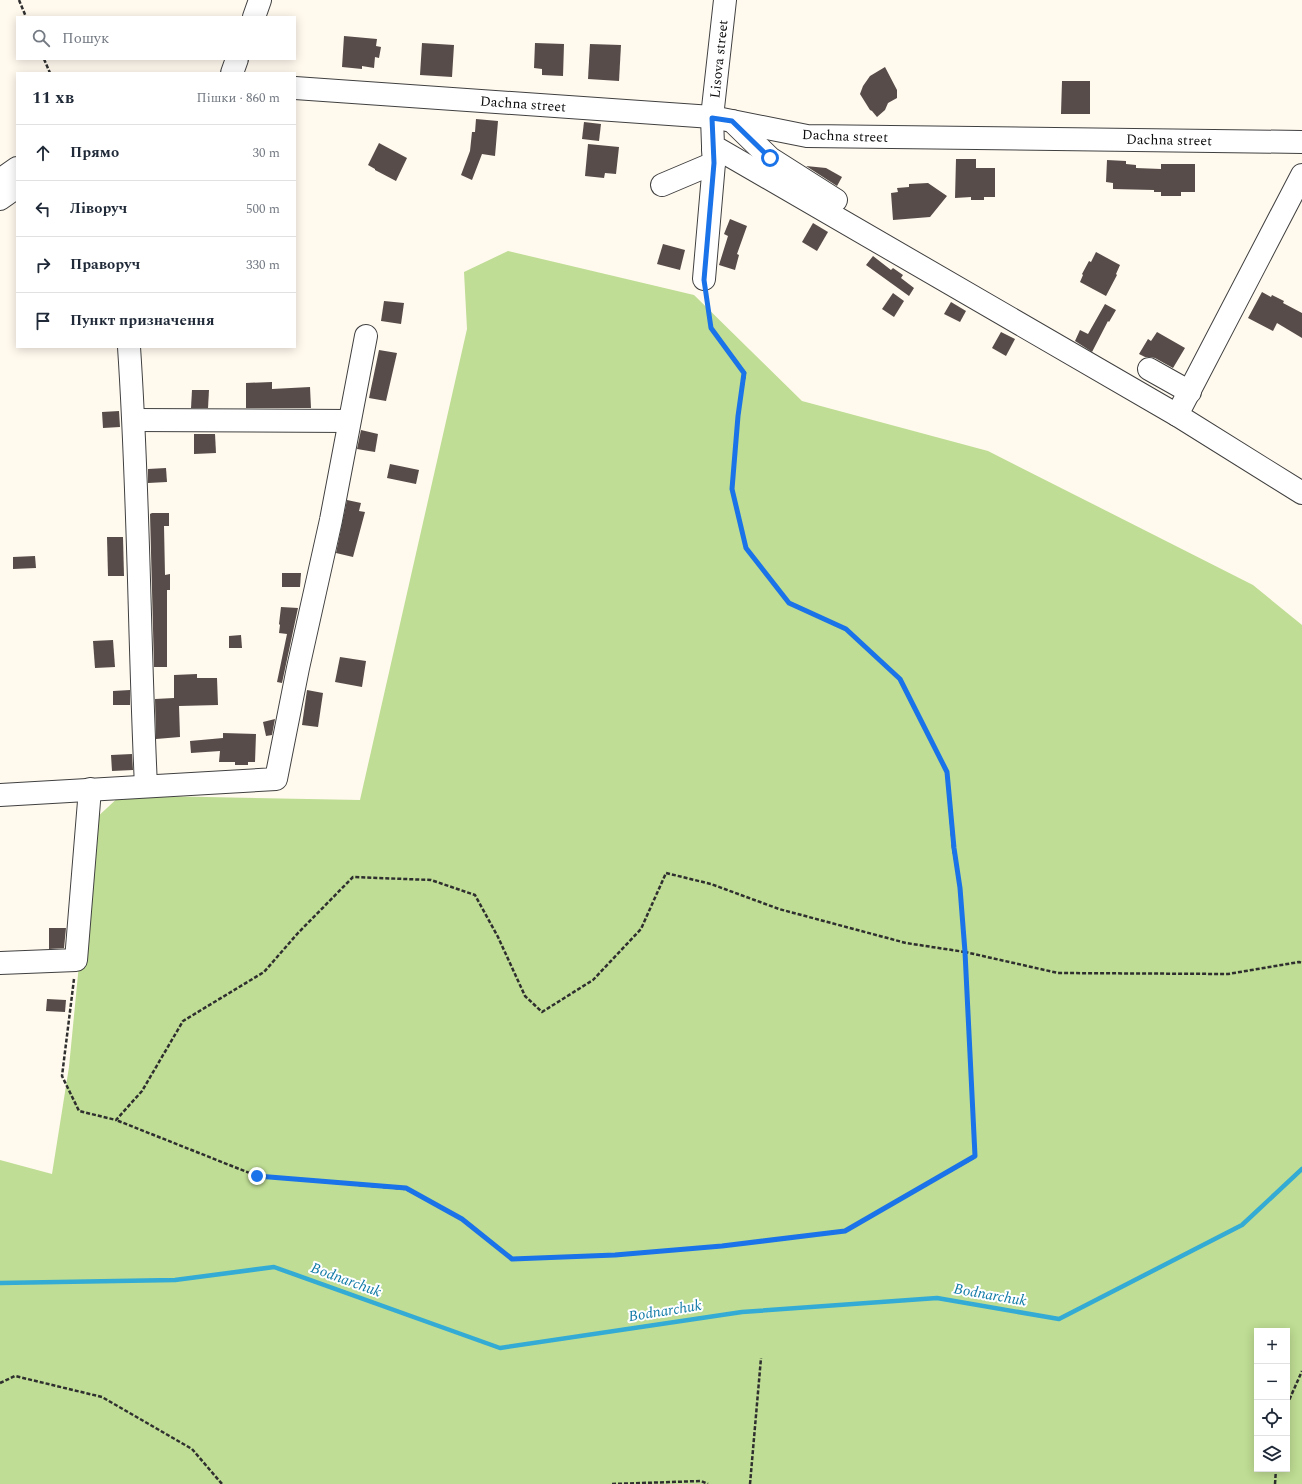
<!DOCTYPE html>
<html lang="uk">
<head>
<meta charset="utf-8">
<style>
	:root { --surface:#fff; --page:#f2f2f3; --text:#1f2937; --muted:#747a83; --line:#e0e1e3 }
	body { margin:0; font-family:Spectral,serif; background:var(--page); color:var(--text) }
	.controls { position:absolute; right:12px; bottom:12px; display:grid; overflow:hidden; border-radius:0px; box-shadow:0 2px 10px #0003 }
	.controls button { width:36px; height:36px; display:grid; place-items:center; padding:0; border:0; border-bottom:1px solid var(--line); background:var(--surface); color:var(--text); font:20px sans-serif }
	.stop { position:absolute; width:12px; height:12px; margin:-9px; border:3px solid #1a73e8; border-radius:50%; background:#fff }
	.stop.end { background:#1a73e8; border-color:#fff; box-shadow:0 1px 4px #0008 }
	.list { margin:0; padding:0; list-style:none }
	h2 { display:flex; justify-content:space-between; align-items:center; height:52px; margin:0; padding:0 16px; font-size:17px }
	h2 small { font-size:13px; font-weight:400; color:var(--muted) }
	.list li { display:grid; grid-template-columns:26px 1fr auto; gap:12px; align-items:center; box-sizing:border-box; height:56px; padding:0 16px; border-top:1px solid var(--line) }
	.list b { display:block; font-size:15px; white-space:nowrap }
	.list em { font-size:13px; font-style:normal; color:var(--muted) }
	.icon { flex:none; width:22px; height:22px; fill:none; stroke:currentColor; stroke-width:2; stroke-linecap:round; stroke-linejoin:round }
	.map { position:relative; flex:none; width:1302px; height:1484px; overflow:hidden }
	.search { position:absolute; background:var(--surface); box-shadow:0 2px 10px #0003; left:16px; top:16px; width:280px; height:44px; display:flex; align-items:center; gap:10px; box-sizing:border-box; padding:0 14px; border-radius:0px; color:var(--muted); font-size:15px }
	.panel { position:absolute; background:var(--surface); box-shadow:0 2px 10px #0003; left:16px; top:72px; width:280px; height:276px; border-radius:0px }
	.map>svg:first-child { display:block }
	.forest { fill:#bfdd94; fill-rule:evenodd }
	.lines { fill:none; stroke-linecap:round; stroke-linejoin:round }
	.stream { stroke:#33abd4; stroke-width:4.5 }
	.building { fill:#574c49 }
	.minor-casing { stroke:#404040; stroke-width:24 }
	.path { stroke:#2f2f2f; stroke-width:2.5; stroke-dasharray:4 2; stroke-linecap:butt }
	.minor { stroke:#fff; stroke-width:22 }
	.route { stroke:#1a73e8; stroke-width:5 }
	.labels { text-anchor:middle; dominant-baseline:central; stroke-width:4; stroke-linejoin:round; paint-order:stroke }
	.street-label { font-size:14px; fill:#0d0d0d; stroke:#fff }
	.water-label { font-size:15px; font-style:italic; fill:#107aa6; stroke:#fff }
</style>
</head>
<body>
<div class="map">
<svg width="1302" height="1484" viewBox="0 0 1302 1484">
	<rect width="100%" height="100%" fill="#fff9ee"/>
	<path class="forest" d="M 508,251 L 694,295 L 802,401 L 988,451 L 1253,585 L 1302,625 L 1302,1484 L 0,1484 L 0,1160 L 52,1174 L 69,1067 L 93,821 L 122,794 L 156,796 L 360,800 L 467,329 L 464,272 ZM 1257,1331 L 1287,1331 L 1287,1469 L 1257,1469 Z"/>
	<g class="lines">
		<polyline class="stream" points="0,1283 175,1280 274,1267 500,1348 742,1312 937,1298 1059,1319 1242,1225 1302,1169"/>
	</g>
	<g class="building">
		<polygon points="344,36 377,39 376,46 381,47 379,58 375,57 374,68 362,66 362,69 342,67"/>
		<polygon points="422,43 454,45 452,77 420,75"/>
		<polygon points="535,43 564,44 563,76 542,75 542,69 534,68"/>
		<polygon points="590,44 621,45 619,81 588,79"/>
		<polygon points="885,67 897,90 897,98 888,103 885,110 877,117 872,111 870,110 860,94 863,86 870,76"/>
		<polygon points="1062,81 1090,81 1090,114 1061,114"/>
		<polygon points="476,119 498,121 495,156 482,154 472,180 461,175 470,151 472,132 475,132"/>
		<polygon points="584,122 601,124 599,141 582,139"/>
		<polygon points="379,143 407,158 396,181 375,170 375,169 368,165"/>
		<polygon points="588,144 619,147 616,174 605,173 604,178 585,176"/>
		<polygon points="956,159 976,159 976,168 995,168 995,197 984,197 984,200 971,200 971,197 955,198"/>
		<polygon points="1107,160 1126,161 1126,164 1136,165 1136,168 1161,169 1161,164 1195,164 1195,192 1181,192 1181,196 1161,196 1161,192 1154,192 1154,190 1113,189 1113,183 1106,182"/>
		<polygon points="806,166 826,168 842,177 837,186"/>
		<polygon points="928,183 947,196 930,217 893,220 891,193 898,192 897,188 909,187 909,184"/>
		<polygon points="730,219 747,226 737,254 739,255 735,270 719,265 728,236 724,234"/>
		<polygon points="813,223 828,232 817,251 802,242"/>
		<polygon points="663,244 685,250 680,270 657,264"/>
		<polygon points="1096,252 1120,265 1116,274 1117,275 1106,296 1080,282 1083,275 1082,274 1089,261 1091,262"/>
		<polygon points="873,256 891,270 893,268 903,275 901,278 914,288 909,296 866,265"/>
		<polygon points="1262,292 1271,297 1272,295 1284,301 1283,303 1302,313 1302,338 1277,323 1273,331 1248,318"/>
		<polygon points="893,293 904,301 894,317 882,309"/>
		<polygon points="384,301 404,303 401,324 381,321"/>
		<polygon points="951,302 966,311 960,322 944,314"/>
		<polygon points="1105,304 1116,310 1109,322 1108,321 1092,352 1075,341 1080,330 1088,334"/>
		<polygon points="1001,332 1015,339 1006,356 992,348"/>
		<polygon points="1157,332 1185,348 1173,368 1155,358 1149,357 1145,357 1139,354 1148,339 1151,341"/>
		<polygon points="379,350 397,353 386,401 369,398"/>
		<polygon points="272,382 272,389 310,387 311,408 246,408 246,383"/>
		<polygon points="192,390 209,390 208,408 191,408"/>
		<polygon points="119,411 120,427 103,428 102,412"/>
		<polygon points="361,430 378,434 375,452 357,449"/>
		<polygon points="194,434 215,434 216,453 194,454"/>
		<polygon points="390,464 419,470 416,484 387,478"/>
		<polygon points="166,468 167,482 148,483 148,469"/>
		<polygon points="347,500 361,503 359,511 365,512 353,557 336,553"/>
		<polygon points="152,513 169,513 169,526 164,526 165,575 170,574 170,590 167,590 167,667 154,667 150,514"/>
		<polygon points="107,537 123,537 124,576 108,576"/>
		<polygon points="35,556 36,568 13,569 13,557"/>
		<polygon points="282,573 301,573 300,587 282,587"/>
		<polygon points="281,607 298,608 282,683 277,682 287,634 279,633 280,625 279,624"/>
		<polygon points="241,635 242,648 229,648 229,636"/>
		<polygon points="113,640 115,667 95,668 93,641"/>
		<polygon points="340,657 366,661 362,687 335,682"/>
		<polygon points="197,674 197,678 217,678 218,705 179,706 180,737 156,739 155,699 174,698 174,675"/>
		<polygon points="130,690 130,705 113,705 113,691"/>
		<polygon points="307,690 323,693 318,727 302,725"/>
		<polygon points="275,719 272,735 266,736 263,722"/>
		<polygon points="223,733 256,734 255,762 248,762 248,765 235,765 235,762 219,762 220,751 191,753 190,741 223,738"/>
		<polygon points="132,754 133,770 112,771 111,755"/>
		<polygon points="49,928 66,928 64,948 49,949"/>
		<polygon points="47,999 66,1000 65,1012 46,1011"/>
	</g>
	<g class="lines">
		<g class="minor-casing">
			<g id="minor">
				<polyline points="725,0 712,117 713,146 1177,415"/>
				<polyline points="254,17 260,0"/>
				<polyline points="232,73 237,59"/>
				<polyline points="295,88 712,117 807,136 1302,142"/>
				<polyline points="732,121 770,158 836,200"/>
				<polyline points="1302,175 1177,415 1302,493"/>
				<polyline points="0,180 17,168"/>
				<polyline points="662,185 714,163 713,150"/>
				<polyline points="0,199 17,187"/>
				<polyline points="704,279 714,163"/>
				<path d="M 129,347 C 139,493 139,640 146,786"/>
				<polyline points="1149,369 1190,392"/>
				<polyline points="134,420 349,421"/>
				<polyline points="0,795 276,779 298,668 331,520 366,336"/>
				<polyline points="0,963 76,960 90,789"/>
			</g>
		</g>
		<g class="path">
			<polyline points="19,0 26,17"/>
			<polyline points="44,59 50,73"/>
			<polyline points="706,297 711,328 745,373 738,415 732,489 746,548 789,603 846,629 900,679 947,772 953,848 960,887 965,952 1058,973 1228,974 1299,962 1302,963"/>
			<polyline points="74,979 62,1076 79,1111 116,1120 142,1091 183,1021 264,972 298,933 353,877 431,880 475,895 498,937 525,996 542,1012 593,980 641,929 666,873 711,884 779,909 906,943 965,952 975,1157 845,1231 722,1246 615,1255 512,1259 463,1219 406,1189 257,1176 116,1120"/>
			<polyline points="0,1383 15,1376 102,1397 192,1449 222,1484"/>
			<polyline points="1287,1405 1302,1371"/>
			<polyline points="612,1484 701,1481 708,1484"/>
			<polyline points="750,1484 761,1358"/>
			<polyline points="1275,1484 1276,1469"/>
		</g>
		<use href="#minor" class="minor"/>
	</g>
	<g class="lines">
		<polyline class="route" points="257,1176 406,1188 462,1219 512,1259 615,1255 722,1246 845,1231 975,1156 965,952 960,888 954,848 947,772 900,679 846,629 789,603 746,548 732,489 738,416 744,373 711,328 704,280 714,163 712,118 732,121 770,158"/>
	</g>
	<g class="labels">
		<g class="street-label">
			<text transform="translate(719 59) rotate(-84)">Lisova street</text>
			<text transform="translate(523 104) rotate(4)">Dachna street</text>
			<text transform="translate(845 136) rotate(2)">Dachna street</text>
			<text transform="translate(1169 140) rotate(1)">Dachna street</text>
		</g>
		<g class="water-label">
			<text transform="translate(346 1280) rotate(20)">Bodnarchuk</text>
			<text transform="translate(990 1295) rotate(10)">Bodnarchuk</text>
			<text transform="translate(665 1311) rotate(-9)">Bodnarchuk</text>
		</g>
	</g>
</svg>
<div class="controls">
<button>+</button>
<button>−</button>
<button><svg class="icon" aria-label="locate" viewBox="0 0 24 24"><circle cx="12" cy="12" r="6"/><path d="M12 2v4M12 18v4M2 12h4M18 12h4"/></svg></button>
<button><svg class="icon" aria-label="layers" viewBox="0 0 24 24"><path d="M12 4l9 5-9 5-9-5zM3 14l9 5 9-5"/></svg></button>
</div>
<div class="stop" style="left:770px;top:158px"></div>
<div class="stop end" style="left:257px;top:1176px"></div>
<div class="search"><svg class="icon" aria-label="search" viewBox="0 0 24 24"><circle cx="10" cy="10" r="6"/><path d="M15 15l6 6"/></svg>Пошук</div>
<section class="panel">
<h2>11 хв<small>Пішки · 860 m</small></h2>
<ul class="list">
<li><svg class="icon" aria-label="ahead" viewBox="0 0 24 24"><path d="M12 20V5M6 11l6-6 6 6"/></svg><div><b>Прямо</b></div><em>30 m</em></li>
<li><svg class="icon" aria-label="left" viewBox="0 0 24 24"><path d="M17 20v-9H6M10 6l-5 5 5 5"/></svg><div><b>Ліворуч</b></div><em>500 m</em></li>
<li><svg class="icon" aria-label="right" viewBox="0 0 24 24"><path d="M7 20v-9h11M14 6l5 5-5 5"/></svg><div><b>Праворуч</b></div><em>330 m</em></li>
<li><svg class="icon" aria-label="arrive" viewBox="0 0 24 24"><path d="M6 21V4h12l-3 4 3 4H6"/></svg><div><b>Пункт призначення</b></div></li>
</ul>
</section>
</div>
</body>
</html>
